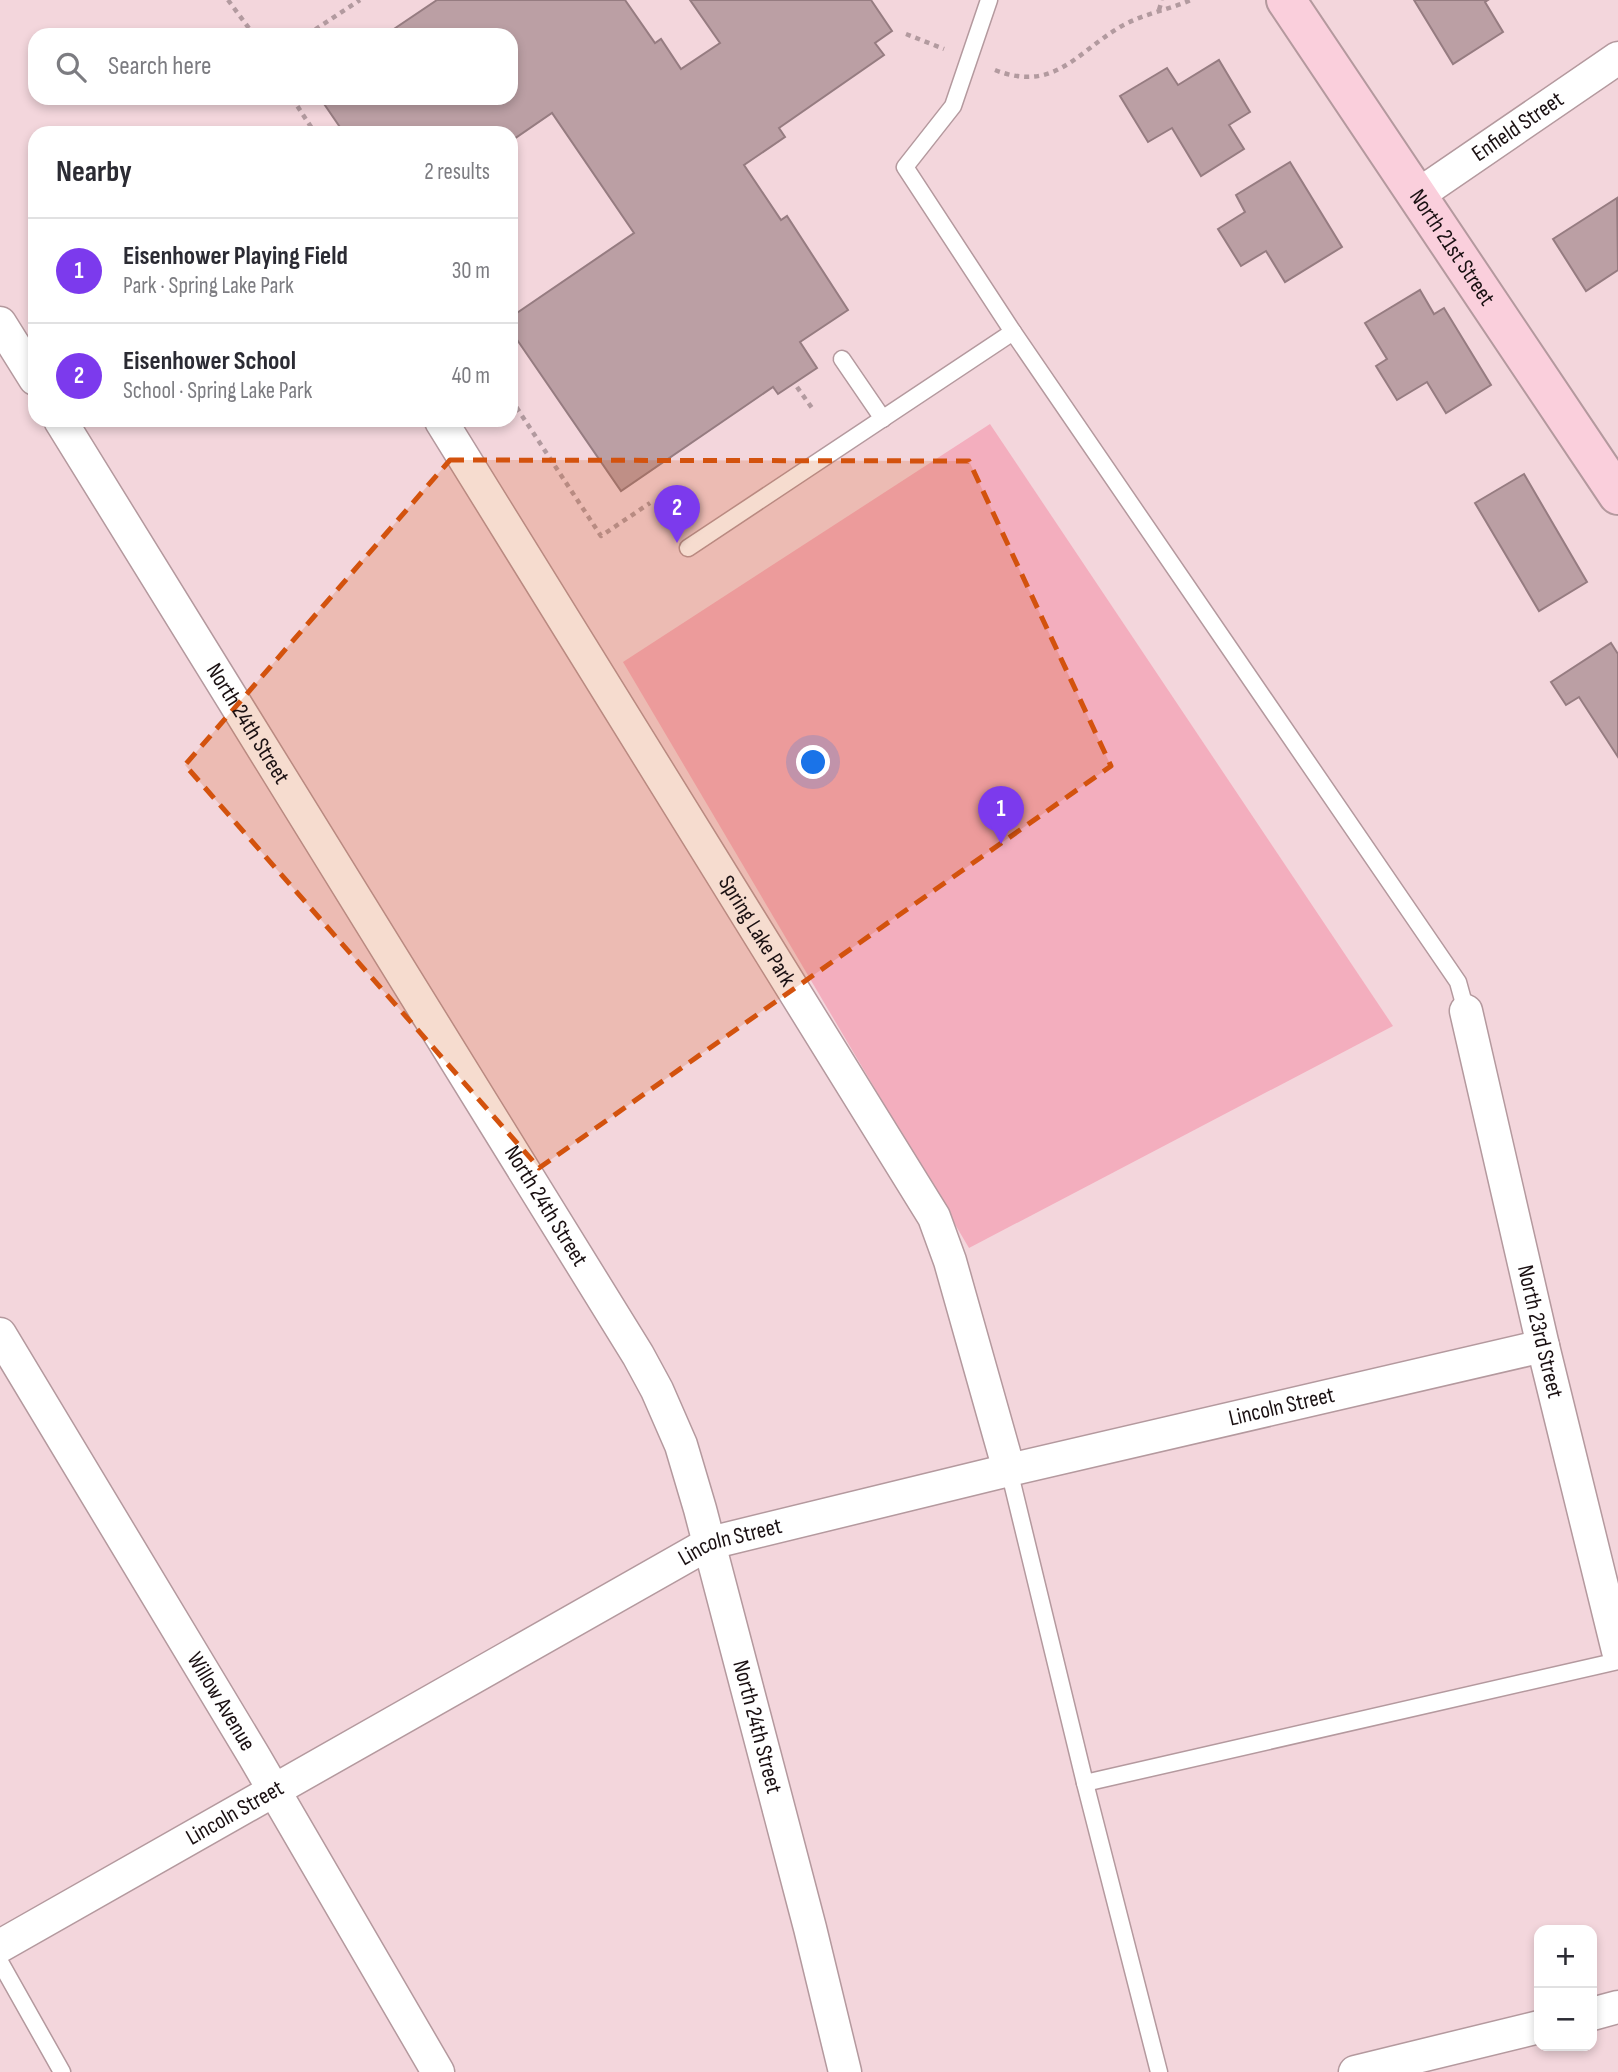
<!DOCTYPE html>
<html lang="en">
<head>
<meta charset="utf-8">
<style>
	:root { --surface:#fff; --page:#f7f7f7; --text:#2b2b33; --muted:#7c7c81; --line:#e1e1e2; --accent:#7c3aed }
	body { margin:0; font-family:"Sofia Sans Condensed",sans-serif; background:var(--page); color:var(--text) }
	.controls { position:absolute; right:21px; bottom:21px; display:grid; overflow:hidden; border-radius:14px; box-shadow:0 4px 10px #0003 }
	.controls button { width:63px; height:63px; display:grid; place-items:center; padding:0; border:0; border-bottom:2px solid var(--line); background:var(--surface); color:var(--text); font:35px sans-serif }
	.you { position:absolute; left:814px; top:763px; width:24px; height:24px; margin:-18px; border:5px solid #fff; border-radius:50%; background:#1a73e8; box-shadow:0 0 0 10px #1a73e833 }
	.badge { display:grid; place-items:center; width:46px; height:46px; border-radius:50%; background:var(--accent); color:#fff; font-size:23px; font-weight:700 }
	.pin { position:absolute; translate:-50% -58px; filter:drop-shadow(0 2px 4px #0008) }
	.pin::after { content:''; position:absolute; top:37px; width:24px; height:21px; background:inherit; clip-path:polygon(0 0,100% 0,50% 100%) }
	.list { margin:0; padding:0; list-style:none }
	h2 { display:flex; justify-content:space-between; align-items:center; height:91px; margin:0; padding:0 28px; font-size:30px }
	h2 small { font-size:23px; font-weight:400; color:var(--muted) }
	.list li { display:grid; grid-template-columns:46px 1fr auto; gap:21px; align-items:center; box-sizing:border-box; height:105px; padding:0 28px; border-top:2px solid var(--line) }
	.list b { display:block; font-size:26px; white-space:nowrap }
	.list p { margin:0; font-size:23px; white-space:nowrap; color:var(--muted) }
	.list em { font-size:23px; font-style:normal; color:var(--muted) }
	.icon { flex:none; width:38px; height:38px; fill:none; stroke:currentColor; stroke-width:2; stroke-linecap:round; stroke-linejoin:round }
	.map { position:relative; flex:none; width:1618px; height:2072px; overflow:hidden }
	.search { position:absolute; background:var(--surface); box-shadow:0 4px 10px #0003; left:28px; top:28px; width:490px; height:77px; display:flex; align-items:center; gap:18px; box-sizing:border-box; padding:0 24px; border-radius:21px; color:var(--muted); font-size:26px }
	.panel { position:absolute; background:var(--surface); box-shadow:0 4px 10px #0003; left:28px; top:126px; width:490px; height:301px; border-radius:21px }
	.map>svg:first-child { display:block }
	.green { fill:#f3aebe }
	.building { fill:#bb9fa4; stroke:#967c81; stroke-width:2 }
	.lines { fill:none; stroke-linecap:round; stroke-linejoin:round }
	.lane-casing { stroke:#b4999e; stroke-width:19 }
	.street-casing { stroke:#b4999e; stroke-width:35 }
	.secondary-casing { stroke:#b4999e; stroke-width:42 }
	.path { stroke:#b29a9f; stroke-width:4.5; stroke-dasharray:5 5; stroke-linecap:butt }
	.lane { stroke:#fff; stroke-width:16 }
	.street { stroke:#fff; stroke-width:32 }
	.secondary { stroke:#facfdc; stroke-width:38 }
	.marked { fill:#d3520d; fill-opacity:0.2; stroke:#d3520d; stroke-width:5; stroke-dasharray:14 9; stroke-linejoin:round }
	.labels { text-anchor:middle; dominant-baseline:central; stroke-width:5; stroke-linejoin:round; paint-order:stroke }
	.street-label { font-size:23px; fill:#1a1012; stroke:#f3d6dc }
</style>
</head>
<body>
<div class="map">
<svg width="1618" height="2072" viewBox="0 0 1618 2072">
	<rect width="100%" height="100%" fill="#f3d6dc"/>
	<polygon class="green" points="990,424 1393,1026 969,1248 623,662"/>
	<g class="building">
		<polygon points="437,0 625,0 655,43 661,39 681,69 720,43 690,0 871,0 892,31 875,43 884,55 779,128 785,137 744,165 781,220 787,216 848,310 800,342 817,368 778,394 773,387 621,491 511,331 511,317 634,233 552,113 511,141 511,133 344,133 320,98 511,98 511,35 385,35"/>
		<polygon points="1414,0 1488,0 1485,2 1503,32 1453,64"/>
		<polygon points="1219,60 1250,112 1229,125 1244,149 1201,176 1172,128 1148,142 1120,96 1167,68 1178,85"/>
		<polygon points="1290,162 1342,247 1285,282 1266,251 1241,266 1218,229 1245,212 1236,195"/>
		<polygon points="1617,198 1618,270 1586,291 1553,239"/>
		<polygon points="1420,290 1434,314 1444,308 1491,385 1446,413 1427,382 1397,400 1376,366 1387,359 1365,323"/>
		<polygon points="1524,474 1587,582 1539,611 1475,503"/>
		<polygon points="1611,643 1618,654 1618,757 1579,697 1566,705 1551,682"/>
	</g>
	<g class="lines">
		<g class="lane-casing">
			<g id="lane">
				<polyline points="989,0 953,106 905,167 1013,332 1458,982 1466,1011"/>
				<polyline points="842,359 883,419"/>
				<polyline points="688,548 1013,332"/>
				<polyline points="1009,1470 1085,1783 1159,2072"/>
				<polyline points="1085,1783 1618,1661"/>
				<polyline points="0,1962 62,2072"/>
			</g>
		</g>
		<g class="street-casing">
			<g id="street">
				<path id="s1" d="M 1418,195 L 1618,58"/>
				<polyline points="0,323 35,379"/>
				<path id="s2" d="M 60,420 L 638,1355 L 657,1390 L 681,1445 L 700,1509 L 810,1928 L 845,2072"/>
				<path id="s3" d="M 441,421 L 934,1217 L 950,1261 L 1009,1470"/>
				<path id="s4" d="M 1466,1011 L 1543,1346 L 1618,1651"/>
				<path id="s5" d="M 0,1334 L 254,1756 L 438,2072"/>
				<path id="s6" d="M 0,1946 L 710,1543 L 1009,1470 L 1543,1346"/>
				<polyline points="1592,2014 1618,2007"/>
				<polyline points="1355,2072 1539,2027"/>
			</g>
		</g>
		<g class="secondary-casing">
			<g id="secondary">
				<path id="s7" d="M 1286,0 L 1618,495"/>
			</g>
		</g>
		<g class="path">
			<polyline points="228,0 254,35"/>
			<polyline points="1159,10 1162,0"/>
			<polyline points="906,34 944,49"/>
			<polyline points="307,35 360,0"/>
			<path d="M 995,70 C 1054,93 1076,53 1120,27 C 1142,14 1168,10 1191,0"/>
			<polyline points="292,98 315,133"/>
			<polyline points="797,387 812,408"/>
			<polyline points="511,399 601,536 650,503"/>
		</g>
		<use href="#lane" class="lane"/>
		<use href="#street" class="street"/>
		<use href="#secondary" class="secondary"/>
	</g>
	<path class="marked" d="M 450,460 L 969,461 L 1111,766 L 539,1168 L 185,765 Z"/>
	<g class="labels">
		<g class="street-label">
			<text stroke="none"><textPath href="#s1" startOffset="121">Enfield Street</textPath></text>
			<text stroke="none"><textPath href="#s7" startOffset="298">North 21st Street</textPath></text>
			<text stroke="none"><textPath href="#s2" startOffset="357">North 24th Street</textPath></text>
			<text stroke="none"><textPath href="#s3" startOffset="600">Spring Lake Park</textPath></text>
			<text stroke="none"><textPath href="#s2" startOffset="924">North 24th Street</textPath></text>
			<text stroke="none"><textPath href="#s4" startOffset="329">North 23rd Street</textPath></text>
			<text stroke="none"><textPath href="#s6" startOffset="1404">Lincoln Street</textPath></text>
			<text stroke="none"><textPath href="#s6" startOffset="836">Lincoln Street</textPath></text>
			<text stroke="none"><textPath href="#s5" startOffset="429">Willow Avenue</textPath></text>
			<text stroke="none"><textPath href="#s2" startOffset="1491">North 24th Street</textPath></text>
			<text stroke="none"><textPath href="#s6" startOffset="270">Lincoln Street</textPath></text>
		</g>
	</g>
</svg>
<div class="controls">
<button>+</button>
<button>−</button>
</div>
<div class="you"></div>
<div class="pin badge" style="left:1001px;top:844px">1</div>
<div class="pin badge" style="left:677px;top:543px">2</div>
<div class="search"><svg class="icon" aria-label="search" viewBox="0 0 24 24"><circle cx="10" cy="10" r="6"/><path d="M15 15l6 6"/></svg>Search here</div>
<section class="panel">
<h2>Nearby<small>2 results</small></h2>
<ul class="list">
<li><span class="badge">1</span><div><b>Eisenhower Playing Field</b><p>Park · Spring Lake Park</p></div><em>30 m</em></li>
<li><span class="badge">2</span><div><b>Eisenhower School</b><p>School · Spring Lake Park</p></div><em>40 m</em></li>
</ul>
</section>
</div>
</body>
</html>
